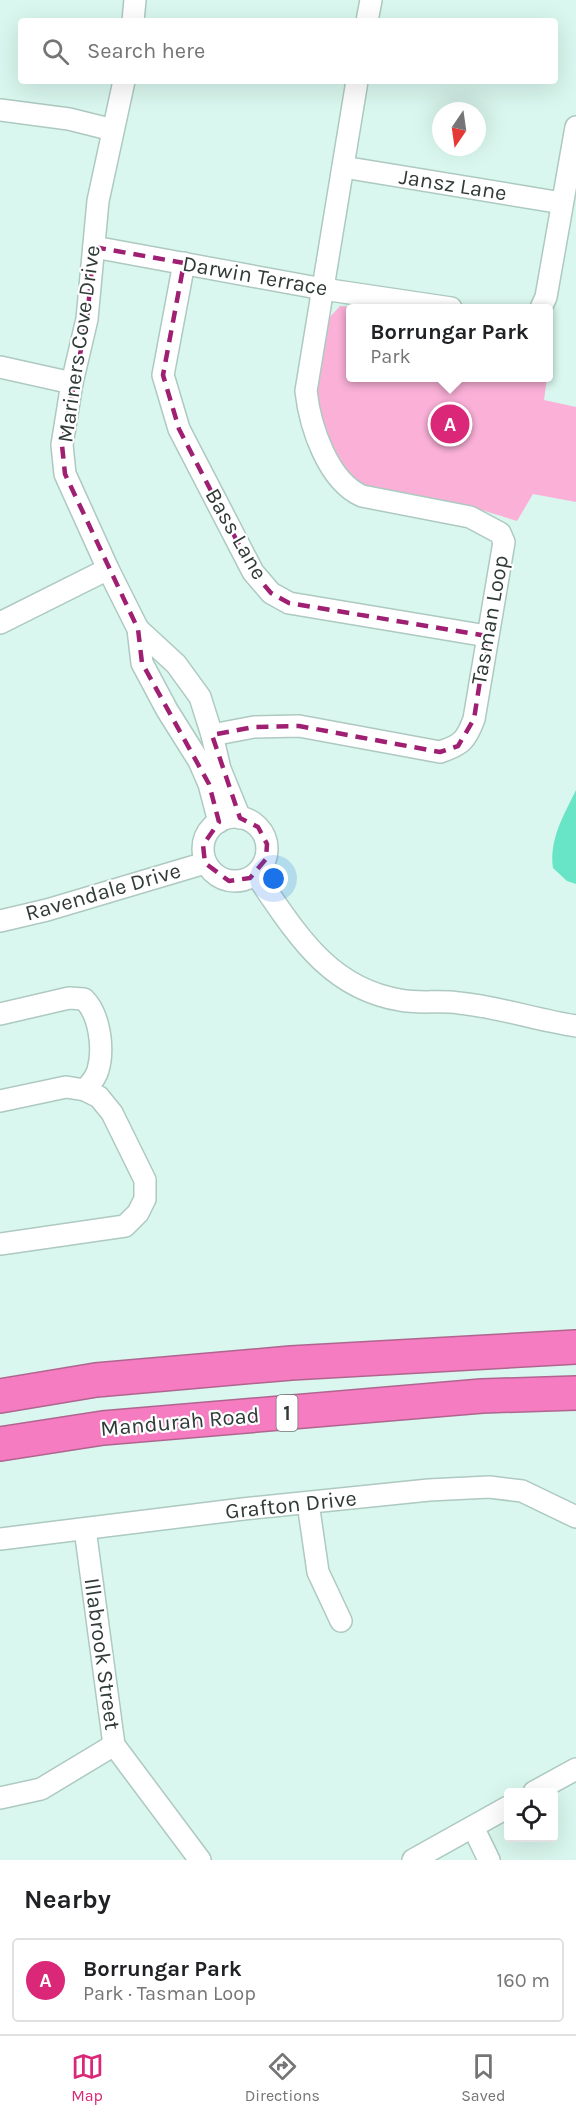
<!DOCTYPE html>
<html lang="en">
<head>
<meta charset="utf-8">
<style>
	:root { --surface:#fff; --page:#f2f2f2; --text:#202124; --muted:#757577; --line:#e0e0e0; --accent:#db2777 }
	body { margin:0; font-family:Karla,sans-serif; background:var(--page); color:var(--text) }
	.controls { position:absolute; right:18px; bottom:18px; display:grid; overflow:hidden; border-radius:6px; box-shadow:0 6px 24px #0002 }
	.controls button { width:54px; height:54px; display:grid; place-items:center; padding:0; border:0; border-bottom:2px solid var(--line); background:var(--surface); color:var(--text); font:30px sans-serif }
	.compass { position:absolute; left:432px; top:102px; width:54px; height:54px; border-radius:50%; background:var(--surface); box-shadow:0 6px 24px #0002; rotate:193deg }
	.you { position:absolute; left:274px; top:879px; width:21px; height:21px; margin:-15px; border:4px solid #fff; border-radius:50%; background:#1a73e8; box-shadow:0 0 0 9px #1a73e833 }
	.badge { display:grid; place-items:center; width:39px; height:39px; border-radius:50%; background:var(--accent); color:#fff; font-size:20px; font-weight:700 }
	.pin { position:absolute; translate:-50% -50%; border:3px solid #fff; box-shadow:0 2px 6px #0006 }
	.popup { position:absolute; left:346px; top:304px; width:207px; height:78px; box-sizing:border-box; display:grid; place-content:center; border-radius:6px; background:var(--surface); filter:drop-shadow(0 2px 4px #0005); font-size:20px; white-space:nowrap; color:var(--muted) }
	.popup b { font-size:22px; color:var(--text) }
	.popup::after { content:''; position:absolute; left:50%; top:100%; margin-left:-12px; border:12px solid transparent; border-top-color:var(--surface) }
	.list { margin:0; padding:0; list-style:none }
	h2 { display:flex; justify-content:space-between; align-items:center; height:78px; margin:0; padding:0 24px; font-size:26px }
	h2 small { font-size:20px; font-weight:400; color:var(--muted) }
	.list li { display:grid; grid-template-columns:39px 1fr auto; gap:18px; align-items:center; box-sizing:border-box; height:84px; margin:0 12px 12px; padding:0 12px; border:2px solid var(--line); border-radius:6px }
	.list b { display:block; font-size:22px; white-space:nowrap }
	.list p { margin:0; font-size:20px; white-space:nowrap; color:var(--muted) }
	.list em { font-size:20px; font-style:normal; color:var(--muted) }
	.icon { flex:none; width:33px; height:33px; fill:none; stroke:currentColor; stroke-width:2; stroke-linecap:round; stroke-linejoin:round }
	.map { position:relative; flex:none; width:576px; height:1860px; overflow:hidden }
	.search { position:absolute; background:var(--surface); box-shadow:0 6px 24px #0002; left:18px; right:18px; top:18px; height:66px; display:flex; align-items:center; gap:15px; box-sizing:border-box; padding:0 21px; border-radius:6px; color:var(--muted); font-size:22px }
	.sheet { height:174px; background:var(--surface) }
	nav { display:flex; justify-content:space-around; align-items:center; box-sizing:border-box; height:84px; border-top:2px solid var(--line); background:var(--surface); font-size:16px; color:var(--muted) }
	nav a { display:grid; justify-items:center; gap:3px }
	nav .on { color:var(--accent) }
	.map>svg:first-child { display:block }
	.green { fill:#fab0d7 }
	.water { fill:#68e5c6 }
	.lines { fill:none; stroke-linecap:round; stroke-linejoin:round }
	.street-casing { stroke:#adc9c0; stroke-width:24 }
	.highway-casing { stroke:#b06590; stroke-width:36 }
	.street { stroke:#fff; stroke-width:21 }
	.highway { stroke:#f57cc0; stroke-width:33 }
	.marked { fill:none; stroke:#9f2072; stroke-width:4.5; stroke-dasharray:12 8; stroke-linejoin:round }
	.labels { text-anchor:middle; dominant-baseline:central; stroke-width:4.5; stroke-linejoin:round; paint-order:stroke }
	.shield { fill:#fff; stroke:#6e7674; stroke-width:1.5 }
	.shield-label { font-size:21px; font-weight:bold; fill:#303b38 }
	.street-label { font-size:22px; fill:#303b38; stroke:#fff }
</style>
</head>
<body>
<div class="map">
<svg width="576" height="1860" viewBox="0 0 576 1860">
	<rect width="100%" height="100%" fill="#d9f7ee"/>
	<polygon class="green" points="340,306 364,308 351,308 351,378 547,378 544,400 576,407 576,502 533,494 517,521 459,503 371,490 354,483 329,442 317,405 316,392 328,319"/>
	<path class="water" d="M 576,790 L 576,884 L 567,881 L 553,868 C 549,839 564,815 576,790 Z"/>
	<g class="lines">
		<g class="street-casing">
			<g id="street">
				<polyline points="133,21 135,0"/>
				<polyline points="367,21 371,0"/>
				<polyline points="124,81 98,201 87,319 72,383 62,445 65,474 108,569 138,629 142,663 167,710 199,761 209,784 219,822"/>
				<polyline points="0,110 69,119 113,130"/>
				<polyline points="343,167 562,203"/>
				<polyline points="94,247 323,289 451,308"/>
				<polyline points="184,263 163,375 179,429 253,572 271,593 289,603 487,636"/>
				<polyline points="541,308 546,297 576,127"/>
				<polyline points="0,367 72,383"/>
				<polyline points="0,623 108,569"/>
				<polyline points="138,629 176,664 200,697 212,735 220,769 240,818"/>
				<path d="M 212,735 L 254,727 L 299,726 L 440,752 C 461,745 466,741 474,719 L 504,542 L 500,533 L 470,517 L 362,496 C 328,481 310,427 306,391 L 357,81"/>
				<circle cx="235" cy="849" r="32"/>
				<path d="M 256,875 C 295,931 327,988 400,1000 C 419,1004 440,1000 459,1003 C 499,1007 537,1020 576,1026"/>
				<polyline points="0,921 47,910 205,863"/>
				<path d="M 0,1014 L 69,998 L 84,999 C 100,1015 104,1049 98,1070 C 96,1078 90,1084 85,1090"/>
				<polyline points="0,1101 66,1087 85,1090 99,1097 112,1113 145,1180 145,1199 138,1213 125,1226 0,1244"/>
				<polyline points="308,1503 318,1572 341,1621"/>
				<polyline points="85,1529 114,1745 200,1860"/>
				<polyline points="0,1539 243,1509 429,1490 489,1487 522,1491 576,1517"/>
				<polyline points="534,1792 576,1769"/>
				<polyline points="0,1798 41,1789 114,1745"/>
				<polyline points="473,1827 489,1860"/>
				<polyline points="413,1860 508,1807"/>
			</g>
		</g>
		<g class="highway-casing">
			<g id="highway">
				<polyline points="0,1396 96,1380 291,1363 576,1347"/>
				<polyline points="0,1444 103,1428 482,1396 576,1393"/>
			</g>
		</g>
		<use href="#street" class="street"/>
		<use href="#highway" class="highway"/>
	</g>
	<path class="marked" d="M 94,247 L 184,263 L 163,375 L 179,429 L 253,572 L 271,593 L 289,603 L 487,636 L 474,719 L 458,746 L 440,752 L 299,726 L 254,727 L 212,735 L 240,818 L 258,827 L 267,844 L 266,859 L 250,878 L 229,881 L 205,863 L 203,845 L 219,822 L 209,784 L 142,663 L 138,629 L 65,474 L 62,445 L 87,319 Z"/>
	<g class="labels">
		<rect class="shield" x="276.5" y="1395" width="21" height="36" rx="4.5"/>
		<g class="shield-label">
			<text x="287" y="1413">1</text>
		</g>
		<g class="street-label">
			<text transform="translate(453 185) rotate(9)">Jansz Lane</text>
			<text transform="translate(255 276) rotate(10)">Darwin Terrace</text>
			<text transform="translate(79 344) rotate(-82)">Mariners Cove Drive</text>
			<text transform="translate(236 534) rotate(60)">Bass Lane</text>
			<text transform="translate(490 620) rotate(-80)">Tasman Loop</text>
			<text transform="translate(103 892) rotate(-16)">Ravendale Drive</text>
			<text transform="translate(180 1422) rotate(-5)">Mandurah Road</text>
			<text transform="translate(291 1505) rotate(-6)">Grafton Drive</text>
			<text transform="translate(102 1654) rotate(82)">Illabrook Street</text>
		</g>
	</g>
</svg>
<div class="controls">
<button><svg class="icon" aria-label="locate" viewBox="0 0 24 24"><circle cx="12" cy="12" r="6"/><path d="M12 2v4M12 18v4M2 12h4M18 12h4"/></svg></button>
</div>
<svg class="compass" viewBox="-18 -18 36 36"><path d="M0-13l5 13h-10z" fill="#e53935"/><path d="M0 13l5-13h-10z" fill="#757577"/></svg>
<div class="you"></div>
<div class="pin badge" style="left:450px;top:424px">A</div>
<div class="popup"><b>Borrungar Park</b>Park</div>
<div class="search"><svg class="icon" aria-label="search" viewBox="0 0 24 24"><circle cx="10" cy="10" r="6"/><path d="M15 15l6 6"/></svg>Search here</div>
</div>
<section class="sheet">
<h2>Nearby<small></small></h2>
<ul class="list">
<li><span class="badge">A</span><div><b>Borrungar Park</b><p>Park · Tasman Loop</p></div><em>160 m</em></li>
</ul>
</section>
<nav>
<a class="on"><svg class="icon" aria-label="map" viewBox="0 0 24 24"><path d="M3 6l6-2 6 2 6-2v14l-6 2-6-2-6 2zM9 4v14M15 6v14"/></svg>Map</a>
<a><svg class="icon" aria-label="directions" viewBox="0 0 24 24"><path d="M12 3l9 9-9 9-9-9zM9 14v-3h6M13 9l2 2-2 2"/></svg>Directions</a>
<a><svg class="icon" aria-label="saved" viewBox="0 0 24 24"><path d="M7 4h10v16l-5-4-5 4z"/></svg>Saved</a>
</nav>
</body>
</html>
